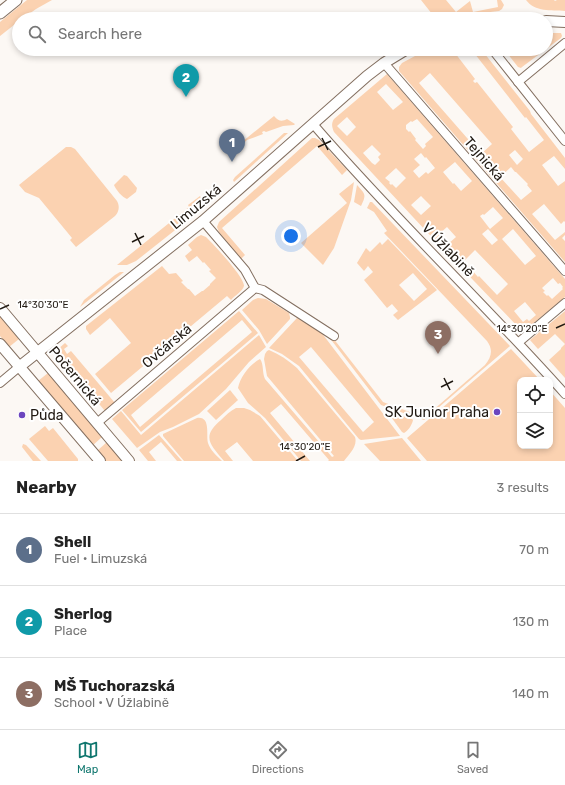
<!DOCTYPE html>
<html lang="en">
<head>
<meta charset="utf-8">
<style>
	:root { --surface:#fff; --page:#f6f6f6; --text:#222; --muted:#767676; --line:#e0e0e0; --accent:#0f766e }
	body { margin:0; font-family:Rubik,sans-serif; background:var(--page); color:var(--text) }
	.controls { position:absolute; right:12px; bottom:12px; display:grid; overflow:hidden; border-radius:8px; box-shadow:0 2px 6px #0003 }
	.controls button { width:36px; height:36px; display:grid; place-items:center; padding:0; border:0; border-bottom:1px solid var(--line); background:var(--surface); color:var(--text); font:20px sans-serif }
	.you { position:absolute; left:291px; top:236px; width:14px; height:14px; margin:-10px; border:3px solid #fff; border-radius:50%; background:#1a73e8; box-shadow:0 0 0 6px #1a73e833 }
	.badge { display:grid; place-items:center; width:26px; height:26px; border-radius:50%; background:var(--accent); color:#fff; font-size:13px; font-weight:700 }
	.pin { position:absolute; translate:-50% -33px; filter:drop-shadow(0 1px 2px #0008) }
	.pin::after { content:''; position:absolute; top:21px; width:14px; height:12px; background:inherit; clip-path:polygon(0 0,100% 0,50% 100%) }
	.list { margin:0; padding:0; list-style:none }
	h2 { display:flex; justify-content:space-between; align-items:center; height:52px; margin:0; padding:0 16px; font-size:17px }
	h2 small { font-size:13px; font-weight:400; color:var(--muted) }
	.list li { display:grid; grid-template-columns:26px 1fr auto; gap:12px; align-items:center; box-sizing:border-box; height:72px; padding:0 16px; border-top:1px solid var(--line) }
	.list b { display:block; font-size:15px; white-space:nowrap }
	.list p { margin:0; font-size:13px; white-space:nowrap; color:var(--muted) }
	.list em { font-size:13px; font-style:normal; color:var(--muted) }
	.icon { flex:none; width:22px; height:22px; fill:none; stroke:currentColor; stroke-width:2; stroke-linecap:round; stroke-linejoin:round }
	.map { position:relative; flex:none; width:565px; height:461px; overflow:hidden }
	.search { position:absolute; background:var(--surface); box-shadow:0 2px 6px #0003; left:12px; right:12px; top:12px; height:44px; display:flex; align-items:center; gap:10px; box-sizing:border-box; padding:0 14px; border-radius:22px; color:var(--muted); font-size:15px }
	.sheet { height:268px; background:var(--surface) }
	nav { display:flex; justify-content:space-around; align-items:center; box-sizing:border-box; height:56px; border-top:1px solid var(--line); background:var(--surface); font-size:11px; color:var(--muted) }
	nav a { display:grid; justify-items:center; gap:2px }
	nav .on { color:var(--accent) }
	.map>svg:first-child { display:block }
	.green { fill:#fbd2b1; fill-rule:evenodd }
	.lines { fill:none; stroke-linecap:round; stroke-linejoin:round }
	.minor-casing { stroke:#836f60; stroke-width:10 }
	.tertiary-casing { stroke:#836f60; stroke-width:12 }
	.secondary-casing { stroke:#836f60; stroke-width:13 }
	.minor { stroke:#fff; stroke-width:8 }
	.tertiary { stroke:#fff; stroke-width:10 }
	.secondary { stroke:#fff; stroke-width:11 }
	.ticks { fill:none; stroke:#211a13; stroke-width:1.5 }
	.poi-dot { fill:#6c46bf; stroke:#fff; stroke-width:1.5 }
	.labels { text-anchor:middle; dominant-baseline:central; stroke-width:4; stroke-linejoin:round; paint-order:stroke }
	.street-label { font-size:14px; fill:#211a13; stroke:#fff }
	.poi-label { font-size:14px; fill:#211a13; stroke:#fff; text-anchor:end }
	.ticks-label { font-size:10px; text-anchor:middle; fill:#211a13; stroke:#fff; stroke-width:4; stroke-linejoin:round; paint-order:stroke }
</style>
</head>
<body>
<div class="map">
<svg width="565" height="461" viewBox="0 0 565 461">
	<rect width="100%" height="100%" fill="#fcf8f4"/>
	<g class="green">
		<polygon points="27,0 52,0 36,9 22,19 19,19 19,21 0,36 0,22"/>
		<polygon points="421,0 446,0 456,12 470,1 473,12 498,7 497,0 501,0 504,5 502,9 499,11 473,14 453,19 436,19"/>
		<path d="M 526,0 L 554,0 L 555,1 L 557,0 L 565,0 L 565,11 C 551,10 535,12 526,0 Z"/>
		<polygon points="546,33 561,33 562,36 561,38 522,67 521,68 518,67 504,49 546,49"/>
		<path d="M 428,49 L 460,49 L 455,53 L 475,79 L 473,81 L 475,83 L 477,82 L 513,127 L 511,129 L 529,152 L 544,140 L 526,117 L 525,118 L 471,49 L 481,49 L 530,111 L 531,114 L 565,158 L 565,169 L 554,156 L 542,165 L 558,186 L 565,181 L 565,222 L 564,221 L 561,224 L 544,204 L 532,214 L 555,240 L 565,232 L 565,235 L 562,238 L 565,241 L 565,262 L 399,71 L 399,67 L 402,63 ZM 430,73 L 492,144 L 481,154 L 419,83 ZM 515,150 L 523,159 L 517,165 L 509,155 ZM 511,167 L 515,172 L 516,172 L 528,184 L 527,185 L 532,191 L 521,200 L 500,177 Z"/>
		<path d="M 387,74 L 565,279 L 565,297 L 523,332 L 426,231 L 334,132 C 332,127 331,124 334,119 ZM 386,84 L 403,102 L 393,110 L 377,92 ZM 347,117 L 356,127 L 347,136 L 337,126 ZM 417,119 L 433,137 L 425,144 L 426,146 L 423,149 L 415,140 L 416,139 L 410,131 L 409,132 L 406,129 L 406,125 L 411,121 L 412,122 ZM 372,145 L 381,154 L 378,157 L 380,160 L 375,165 L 372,163 L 363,153 ZM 421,153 L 425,158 L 426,157 L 435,168 L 428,174 L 426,172 L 419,178 L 413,171 L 420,165 L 414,159 ZM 455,162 L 472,181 L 461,191 L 454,183 L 453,184 L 443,172 ZM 396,168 L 406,178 L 396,188 L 392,184 L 391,185 L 389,183 L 390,182 L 385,178 ZM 421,196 L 431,206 L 421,215 L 411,205 ZM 493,207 L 503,218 L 490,229 L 480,216 L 483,214 L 484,215 ZM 447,227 L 456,237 L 448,244 L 439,234 ZM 488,229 L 498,240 L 492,245 L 482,234 ZM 513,229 L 536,256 L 525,265 L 502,239 ZM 475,250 L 508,284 L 497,295 L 479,276 L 478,277 L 464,261 ZM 553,278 L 558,284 L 560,283 L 563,287 L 562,288 L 563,289 L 552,299 L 548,295 L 547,296 L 543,292 L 545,291 L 542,288 ZM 525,302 L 536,315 L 529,321 L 527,319 L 523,322 L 514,311 Z"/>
		<path d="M 274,116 C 278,121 282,122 287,119 L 295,124 L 294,125 L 283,126 L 266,132 L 264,131 L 262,132 L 263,134 L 247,140 L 238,148 L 237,146 Z"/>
		<polygon points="284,133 288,133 234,182 233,180 235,177"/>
		<polygon points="312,138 315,138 319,140 347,170 342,175 317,146 222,228 245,255 241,259 219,232 217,227 219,222"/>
		<path d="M 66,147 L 71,147 L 75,149 L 117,201 C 120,206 119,212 115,216 L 76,247 L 70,240 L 72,238 L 39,198 L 25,192 L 19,185 Z"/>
		<path d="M 124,175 L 127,176 L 137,188 L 136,192 L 127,199 C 122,197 116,190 114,185 Z"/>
		<polygon points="354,182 351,200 334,248 323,265 301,243 347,203 339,194"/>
		<path d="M 357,185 C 365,194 367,194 361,206 L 354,202 Z"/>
		<path d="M 200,196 C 203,202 201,207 198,212 L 136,261 L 127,265 L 117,265 L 189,207 L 188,205 Z"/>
		<path d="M 370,202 L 372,202 L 510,346 L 424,420 L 419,418 L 417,415 L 424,418 L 485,365 C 492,357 493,349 487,341 L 384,233 L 387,231 L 374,212 L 367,208 Z"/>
		<path d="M 201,235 L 206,237 L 208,239 C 215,246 245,278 244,286 C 243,291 234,296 231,300 L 227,296 L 111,393 L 95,374 L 131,343 L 110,318 L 90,335 L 86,329 L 86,326 L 162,266 L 169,274 L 176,273 L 183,281 L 181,282 L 188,289 L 189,289 L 195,296 L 202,291 L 203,291 L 210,285 L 210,284 L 216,278 L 209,271 L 211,270 L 204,262 L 203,263 L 197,256 L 189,262 L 185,256 L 192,250 L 188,245 L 197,237 Z"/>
		<path d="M 388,239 L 437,290 L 398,320 L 393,315 L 398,311 L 392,304 L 387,308 L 364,280 L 373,272 L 368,266 L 364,271 L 357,263 L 366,248 L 370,252 L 380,242 L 382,245 ZM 413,273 L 427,289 L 414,301 L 399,285 Z"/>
		<polygon points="120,272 124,272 80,307 84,300 115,275"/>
		<polygon points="258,298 266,299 289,313 290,317 290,319 267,344 259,330 242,310 253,300"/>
		<path d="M 239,311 L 258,333 L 141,432 L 122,410 ZM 242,320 L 252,332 L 140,427 L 131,415 Z"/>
		<polygon points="565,311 565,378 549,360 561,349 561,348 565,344 555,334 538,349 530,340"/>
		<polygon points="0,316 19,339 9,347 0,336"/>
		<path d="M 297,318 L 321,332 L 400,436 L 361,440 L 359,439 L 299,366 L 282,354 L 269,348 ZM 311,347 L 374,422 L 363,432 L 299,357 Z"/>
		<polygon points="259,335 266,347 249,362 226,389 199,414 173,427 160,432 137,448 112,419 121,411 141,435"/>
		<polygon points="329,337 333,338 383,402 415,414 414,416 412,416 381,405"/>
		<polygon points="65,343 68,346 64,349 67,354 71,351 115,403 105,411 58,355 57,350"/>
		<polygon points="511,349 540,380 520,380 520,446 550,446 550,391 565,408 565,461 427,461 407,438"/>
		<path d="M 269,350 C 279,354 288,360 297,368 L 355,437 C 358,446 349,454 344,461 L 328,461 L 329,460 L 281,404 L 270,413 L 310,461 L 301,461 L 265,418 L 248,403 L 238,388 C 240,377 250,364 260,359 C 264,364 262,373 265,379 L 332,457 L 334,456 L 267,376 L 264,359 L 265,354 L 267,351 Z"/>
		<polygon points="48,373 102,437 92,446 38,381"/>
		<polygon points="230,390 238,400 216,420 207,411"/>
		<path d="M 236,408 L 244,408 L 250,410 L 260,416 L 298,461 L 253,461 L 237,442 L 225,451 L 233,461 L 224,461 C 210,444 201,437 221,420 C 226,415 230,411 236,408 Z"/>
		<path d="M 386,410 L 412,419 L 413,420 C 412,425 408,431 404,433 L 402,432 Z"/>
		<path d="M 197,418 C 211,416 206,435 208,443 C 210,450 217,456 222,461 L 184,461 L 163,436 L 163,434 Z"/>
		<polygon points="45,426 49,431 53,428 78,459 78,461 48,461 29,439"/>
		<polygon points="159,435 182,461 177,461 161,442 149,452 156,461 148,461 139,450"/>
		<polygon points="402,438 421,461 380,461 364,444"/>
		<polygon points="107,442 122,461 106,461 97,451"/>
		<polygon points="23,444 26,445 41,461 33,461 22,447"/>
	</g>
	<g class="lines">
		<g class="minor-casing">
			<g id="minor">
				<polyline points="492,49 565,141"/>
				<polyline points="384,63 565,271"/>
				<polyline points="518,82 565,43"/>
				<path d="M 313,124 C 393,217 483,302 565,394"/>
				<polyline points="255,288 263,290 334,336"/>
				<polyline points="519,342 565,303"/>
				<polyline points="0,383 19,367"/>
				<polyline points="97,423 255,288 245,270 203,221"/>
			</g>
		</g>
		<g class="tertiary-casing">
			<g id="tertiary">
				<polyline points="546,21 565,22"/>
				<polyline points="0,308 129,461"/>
				<polyline points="0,344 100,461"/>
				<polyline points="19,367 203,221 367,76 384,63 407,49"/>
			</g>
		</g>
		<g class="secondary-casing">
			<polyline id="secondary" points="0,13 16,0"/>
		</g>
		<use href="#minor" class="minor"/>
		<use href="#tertiary" class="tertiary"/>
		<use href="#secondary" class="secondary"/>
	</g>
	<path class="ticks" d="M 322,138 L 328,150M 318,147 L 331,141M 135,233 L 141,245M 132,242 L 144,236M 0,309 L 9,305M 556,328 L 565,324M 444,378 L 450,390M 441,387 L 453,381M 296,461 L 305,456"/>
	<g class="poi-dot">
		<circle cx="497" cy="412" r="4"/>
		<circle cx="22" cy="415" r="4"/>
	</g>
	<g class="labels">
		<g class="street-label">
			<text transform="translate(484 159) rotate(49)">Tejnická</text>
			<text transform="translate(196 207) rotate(-40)">Limuzská</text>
			<text transform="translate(448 250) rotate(46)">V Úžlabině</text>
			<text transform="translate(167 346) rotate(-40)">Ovčárská</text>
			<text transform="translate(75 376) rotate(50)">Počernická</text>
		</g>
		<g class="poi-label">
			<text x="489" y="412">SK Junior Praha</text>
			<text x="30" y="415" text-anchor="start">Půda</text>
		</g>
	</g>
	<g class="ticks-label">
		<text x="43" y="308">14°30'30"E</text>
		<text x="522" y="332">14°30'20"E</text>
		<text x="305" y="450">14°30'20"E</text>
	</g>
</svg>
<div class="controls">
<button><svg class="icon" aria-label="locate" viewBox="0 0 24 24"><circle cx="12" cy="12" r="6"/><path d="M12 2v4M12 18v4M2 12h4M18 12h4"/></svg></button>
<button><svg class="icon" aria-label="layers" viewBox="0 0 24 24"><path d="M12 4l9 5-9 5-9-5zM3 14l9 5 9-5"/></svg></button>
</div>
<div class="you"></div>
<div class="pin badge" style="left:232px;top:162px;background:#5c6f8a">1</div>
<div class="pin badge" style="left:186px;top:97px;background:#0f9aa8">2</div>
<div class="pin badge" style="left:438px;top:354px;background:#8d6e63">3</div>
<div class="search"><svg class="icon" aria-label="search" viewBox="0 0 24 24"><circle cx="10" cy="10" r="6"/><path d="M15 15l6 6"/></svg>Search here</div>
</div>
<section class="sheet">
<h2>Nearby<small>3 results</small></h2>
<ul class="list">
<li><span class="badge" style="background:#5c6f8a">1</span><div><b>Shell</b><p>Fuel · Limuzská</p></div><em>70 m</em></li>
<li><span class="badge" style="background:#0f9aa8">2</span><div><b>Sherlog</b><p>Place</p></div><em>130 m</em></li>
<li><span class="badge" style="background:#8d6e63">3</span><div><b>MŠ Tuchorazská</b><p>School · V Úžlabině</p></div><em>140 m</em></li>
</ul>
</section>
<nav>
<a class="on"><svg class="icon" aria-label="map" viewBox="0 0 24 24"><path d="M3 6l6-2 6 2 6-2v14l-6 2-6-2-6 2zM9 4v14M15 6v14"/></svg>Map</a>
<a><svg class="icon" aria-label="directions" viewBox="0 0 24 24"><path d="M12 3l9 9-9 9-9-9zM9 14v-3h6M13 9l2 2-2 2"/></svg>Directions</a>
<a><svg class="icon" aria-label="saved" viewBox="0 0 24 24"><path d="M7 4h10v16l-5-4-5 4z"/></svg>Saved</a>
</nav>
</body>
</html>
